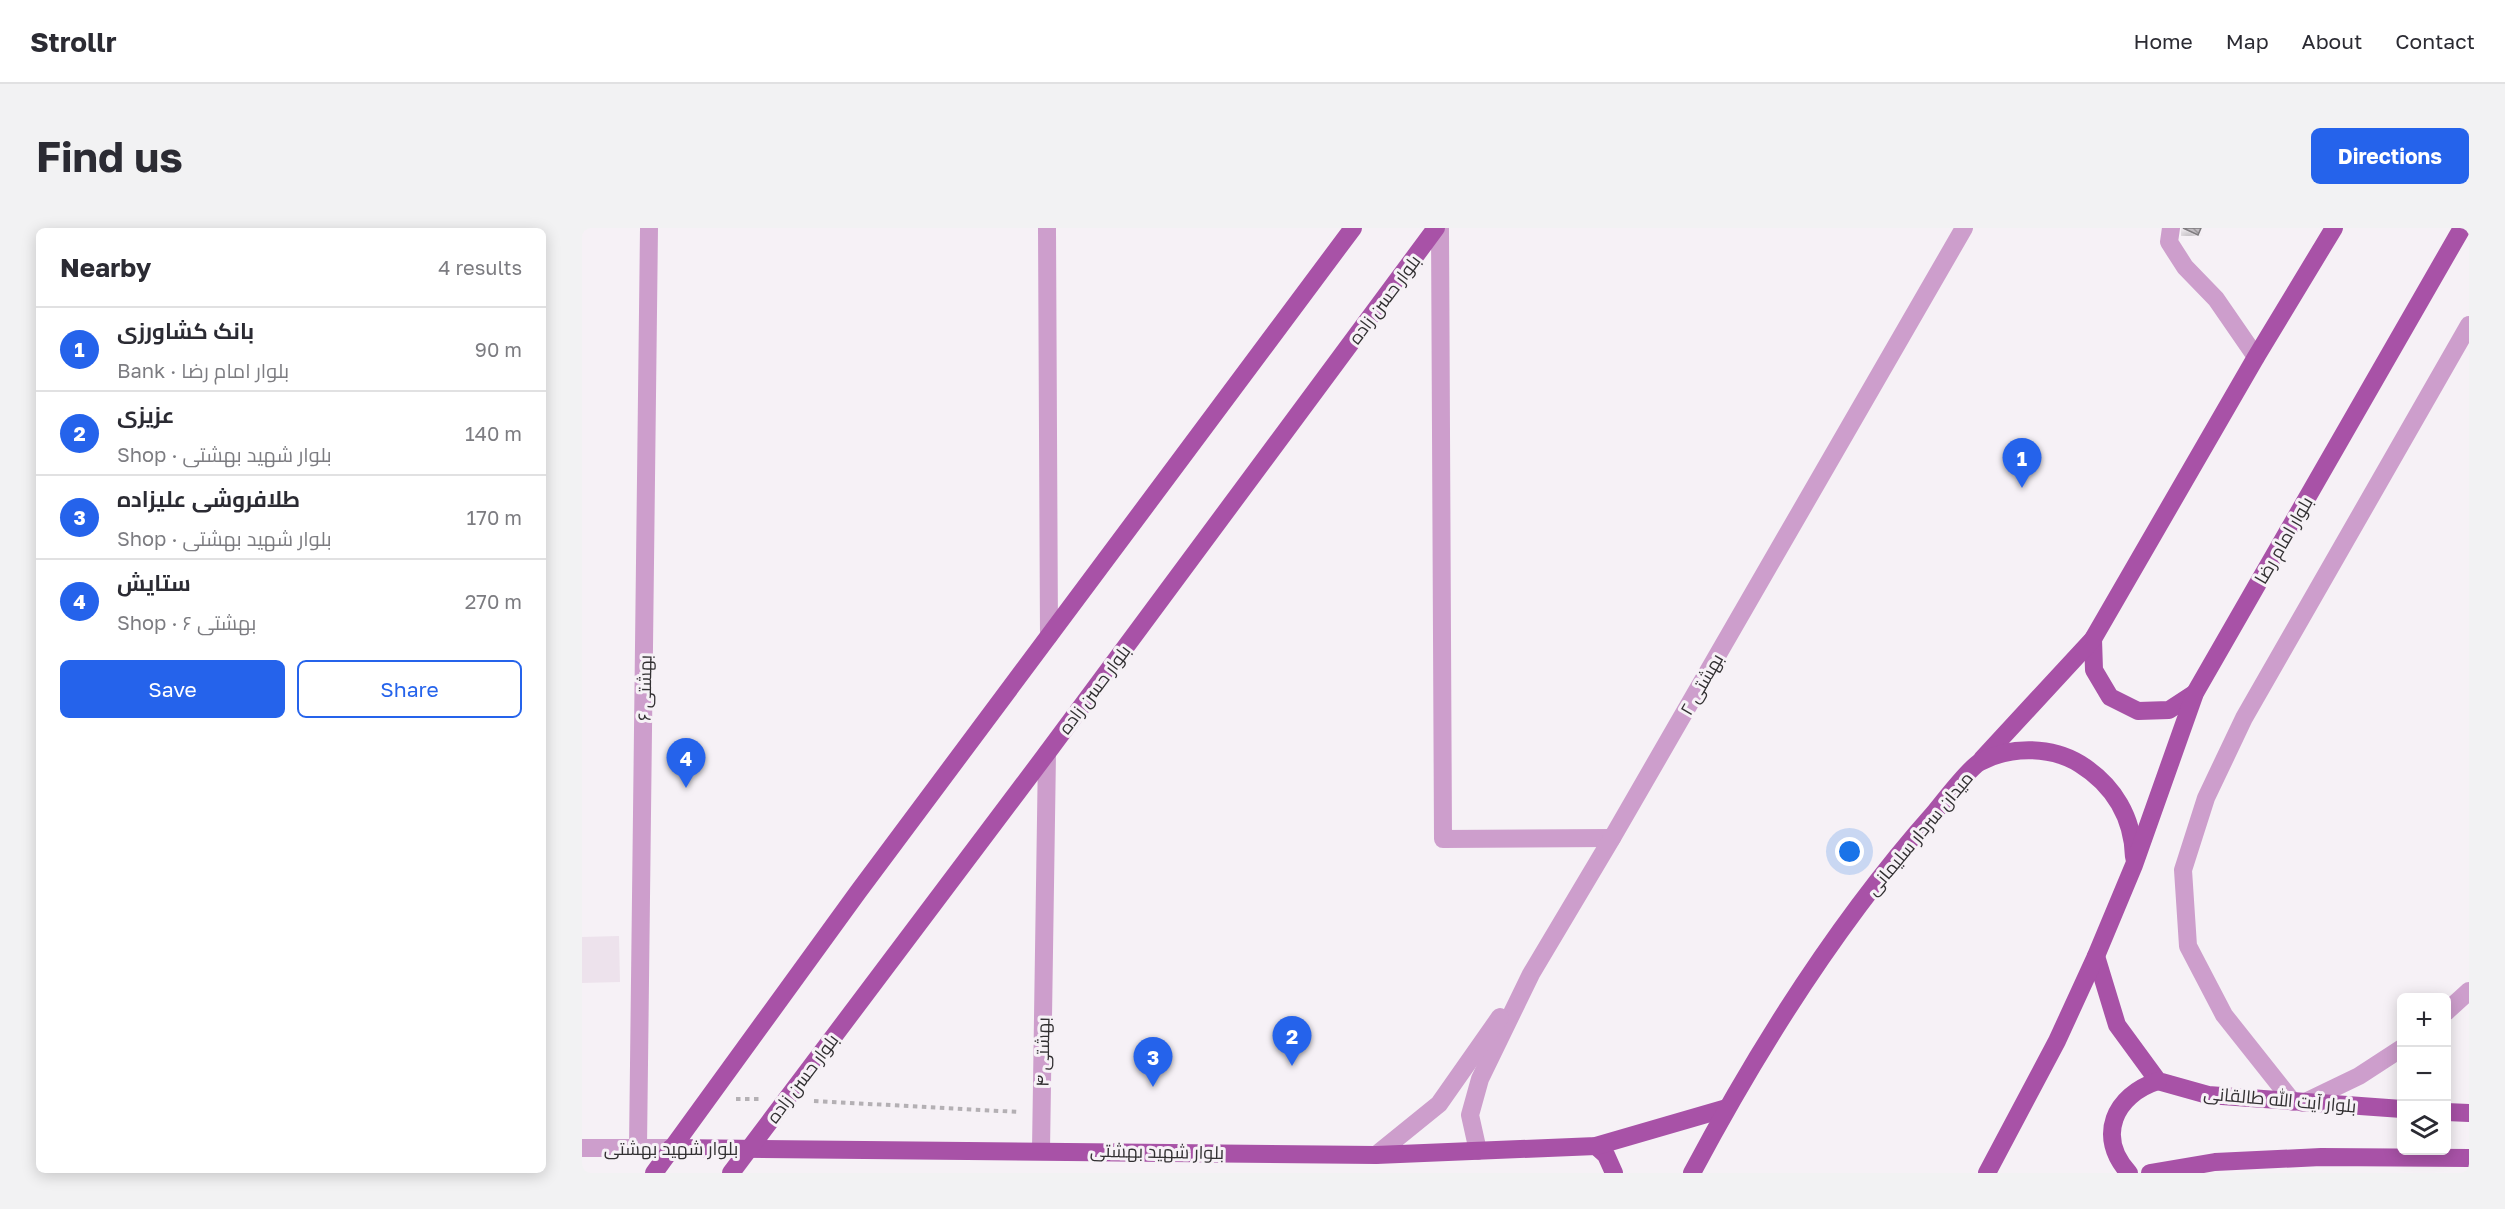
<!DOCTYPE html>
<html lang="en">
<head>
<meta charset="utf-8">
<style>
	:root { --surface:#fff; --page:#f2f2f3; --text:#2b2b33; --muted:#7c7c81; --line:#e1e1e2; --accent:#2563eb }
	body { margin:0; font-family:"Golos Text",Cairo,sans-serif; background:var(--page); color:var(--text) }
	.controls { position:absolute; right:18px; bottom:18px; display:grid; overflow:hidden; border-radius:9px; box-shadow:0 3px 15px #0003 }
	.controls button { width:54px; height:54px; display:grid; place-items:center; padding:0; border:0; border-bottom:2px solid var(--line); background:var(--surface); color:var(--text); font:30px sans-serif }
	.you { position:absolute; left:1268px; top:624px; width:21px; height:21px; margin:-15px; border:4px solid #fff; border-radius:50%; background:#1a73e8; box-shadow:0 0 0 9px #1a73e833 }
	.badge { display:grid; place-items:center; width:39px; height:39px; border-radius:50%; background:var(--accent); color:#fff; font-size:20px; font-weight:700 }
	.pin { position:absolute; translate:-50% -50px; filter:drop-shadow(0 2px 3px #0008) }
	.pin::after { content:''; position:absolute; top:32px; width:21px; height:18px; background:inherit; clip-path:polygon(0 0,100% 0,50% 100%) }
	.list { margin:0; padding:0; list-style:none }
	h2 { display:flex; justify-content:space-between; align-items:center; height:78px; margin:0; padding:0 24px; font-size:26px }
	h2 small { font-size:20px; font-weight:400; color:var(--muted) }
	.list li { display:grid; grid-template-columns:39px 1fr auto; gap:18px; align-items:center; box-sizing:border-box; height:84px; padding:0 24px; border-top:2px solid var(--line) }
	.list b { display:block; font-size:22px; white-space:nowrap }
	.list p { margin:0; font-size:20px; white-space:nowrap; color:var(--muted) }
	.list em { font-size:20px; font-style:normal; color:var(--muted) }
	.actions { display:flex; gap:12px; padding:18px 24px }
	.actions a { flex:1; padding:14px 0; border:2px solid var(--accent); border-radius:9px; text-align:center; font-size:21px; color:var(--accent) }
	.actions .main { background:var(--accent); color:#fff }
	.icon { flex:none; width:33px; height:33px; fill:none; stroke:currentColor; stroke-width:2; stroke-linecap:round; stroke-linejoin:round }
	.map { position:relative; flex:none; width:1887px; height:945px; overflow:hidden; border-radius:9px }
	header { display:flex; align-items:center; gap:36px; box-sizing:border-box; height:84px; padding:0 30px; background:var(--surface); border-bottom:2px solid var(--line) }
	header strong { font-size:28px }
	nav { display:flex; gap:33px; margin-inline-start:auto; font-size:21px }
	.intro { display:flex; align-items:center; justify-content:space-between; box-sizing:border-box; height:144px; padding:0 36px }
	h1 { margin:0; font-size:42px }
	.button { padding:15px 27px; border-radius:9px; background:var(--accent); color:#fff; font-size:21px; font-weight:700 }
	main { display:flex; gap:36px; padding:0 36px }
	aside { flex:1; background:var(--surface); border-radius:9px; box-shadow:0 3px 15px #0003 }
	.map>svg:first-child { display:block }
	.built { fill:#ede2ec }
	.building { fill:url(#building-back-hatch); stroke:#7f7b7f; stroke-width:1.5; filter:url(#shadow) }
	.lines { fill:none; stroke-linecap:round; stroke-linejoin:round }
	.path { stroke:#b4b0b4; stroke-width:4; stroke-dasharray:4.5 4.5; stroke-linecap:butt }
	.minor { stroke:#cd9ecc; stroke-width:18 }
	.major { stroke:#a852a7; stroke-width:18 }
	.labels { text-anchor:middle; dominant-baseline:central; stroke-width:6; stroke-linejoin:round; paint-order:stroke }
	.street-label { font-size:18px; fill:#323032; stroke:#f6f1f6 }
</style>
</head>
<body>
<header>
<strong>Strollr</strong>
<nav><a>Home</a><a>Map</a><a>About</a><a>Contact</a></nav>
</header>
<div class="intro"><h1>Find us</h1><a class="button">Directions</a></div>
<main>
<aside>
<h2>Nearby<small>4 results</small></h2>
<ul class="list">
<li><span class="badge">1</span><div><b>بانک کشاورزی</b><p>Bank · بلوار امام رضا</p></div><em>90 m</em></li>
<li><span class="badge">2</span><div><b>عزیزی</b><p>Shop · بلوار شهید بهشتی</p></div><em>140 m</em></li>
<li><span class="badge">3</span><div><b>طلافروشی علیزاده</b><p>Shop · بلوار شهید بهشتی</p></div><em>170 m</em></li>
<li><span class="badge">4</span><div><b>ستایش</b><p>Shop · بهشتی ۶</p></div><em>270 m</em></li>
</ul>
<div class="actions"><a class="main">Save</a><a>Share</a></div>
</aside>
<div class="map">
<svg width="1887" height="945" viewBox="0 0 1887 945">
	<defs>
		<pattern id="building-back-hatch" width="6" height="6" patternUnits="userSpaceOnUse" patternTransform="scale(1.5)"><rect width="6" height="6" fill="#bfbabf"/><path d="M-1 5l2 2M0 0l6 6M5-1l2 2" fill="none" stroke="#9c989c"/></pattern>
		<filter id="shadow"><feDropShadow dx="-5.5" dy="5.5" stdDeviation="3" flood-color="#0004"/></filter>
	</defs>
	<rect width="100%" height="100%" fill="#f6f1f6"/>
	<polygon class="built" points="37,708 38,754 0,755 0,709"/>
	<polygon class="building" points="1601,0 1619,0 1616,7"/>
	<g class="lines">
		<g class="path">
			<polyline points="154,871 177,871"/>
			<polyline points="232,873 437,884"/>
		</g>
		<g class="minor">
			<polyline points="465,0 467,408"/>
			<polyline points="858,0 861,611 1030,610"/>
			<polyline points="1589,0 1587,14 1603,39 1634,71 1674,129"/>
			<polyline points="1864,784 1887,763"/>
			<polyline points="1711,874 1642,787 1606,718 1601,642 1624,570 1662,490 1887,97"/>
			<polyline points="1721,875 1777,848 1820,820"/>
			<polyline points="0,920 89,920"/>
			<polyline points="56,920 67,0"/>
			<polyline points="459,922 465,525"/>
			<polyline points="896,923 888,887 898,851 949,746 1030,610 1382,0"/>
			<polyline points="794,927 857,876 918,789"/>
		</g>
		<g class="major">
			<polyline points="1511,411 1512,442 1528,469 1556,483 1587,482 1613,465"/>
			<polyline points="1400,531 1511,411 1674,129 1752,0"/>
			<polyline points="1514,728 1535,797 1576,853 1626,867 1820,881"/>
			<polyline points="1864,884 1887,885"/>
			<polyline points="1014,918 1024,927 1032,945"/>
			<polyline points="89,920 794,927 1014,918 1145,880"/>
			<polyline points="72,945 276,664 771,0"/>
			<polyline points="149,945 465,525 854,0"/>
			<path d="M 1110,945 C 1178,817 1256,693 1353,584 C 1363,572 1386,541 1398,534 C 1428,518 1469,518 1498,536 C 1532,557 1551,590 1552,629"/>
			<polyline points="1405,945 1475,813 1514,728 1552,637 1613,465 1880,0"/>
			<path d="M 1547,945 C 1514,909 1532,867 1576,853"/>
			<polyline points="1568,945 1633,934 1739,929 1887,930"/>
		</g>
	</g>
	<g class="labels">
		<g class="street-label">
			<text transform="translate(802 71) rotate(-53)">بلوار حسن زاده</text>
			<text transform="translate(1701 312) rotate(-60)">بلوار امام رضا</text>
			<text transform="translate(1119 456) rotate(-60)">بهشتی ۲</text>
			<text transform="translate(62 460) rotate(-89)">بهشتی ۶</text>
			<text transform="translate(512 461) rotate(-53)">بلوار حسن زاده</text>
			<text transform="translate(1337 605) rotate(-50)">میدان‌ سردار سلیمانی</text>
			<text transform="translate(460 824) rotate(-89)">بهشتی ۴</text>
			<text transform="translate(220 850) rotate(-53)">بلوار حسن زاده</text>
			<text transform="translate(1698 871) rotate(5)">بلوار آیت الله طالقانی</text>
			<text x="89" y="920">بلوار شهید بهشتی</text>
			<text transform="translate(575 923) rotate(1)">بلوار شهید بهشتی</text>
		</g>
	</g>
</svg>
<div class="controls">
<button>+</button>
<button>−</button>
<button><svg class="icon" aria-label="layers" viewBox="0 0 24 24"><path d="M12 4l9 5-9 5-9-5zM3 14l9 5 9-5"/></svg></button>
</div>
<div class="you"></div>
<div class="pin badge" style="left:1440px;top:260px">1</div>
<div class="pin badge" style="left:710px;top:838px">2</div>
<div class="pin badge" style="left:571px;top:859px">3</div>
<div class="pin badge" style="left:104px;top:560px">4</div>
</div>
</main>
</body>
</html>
